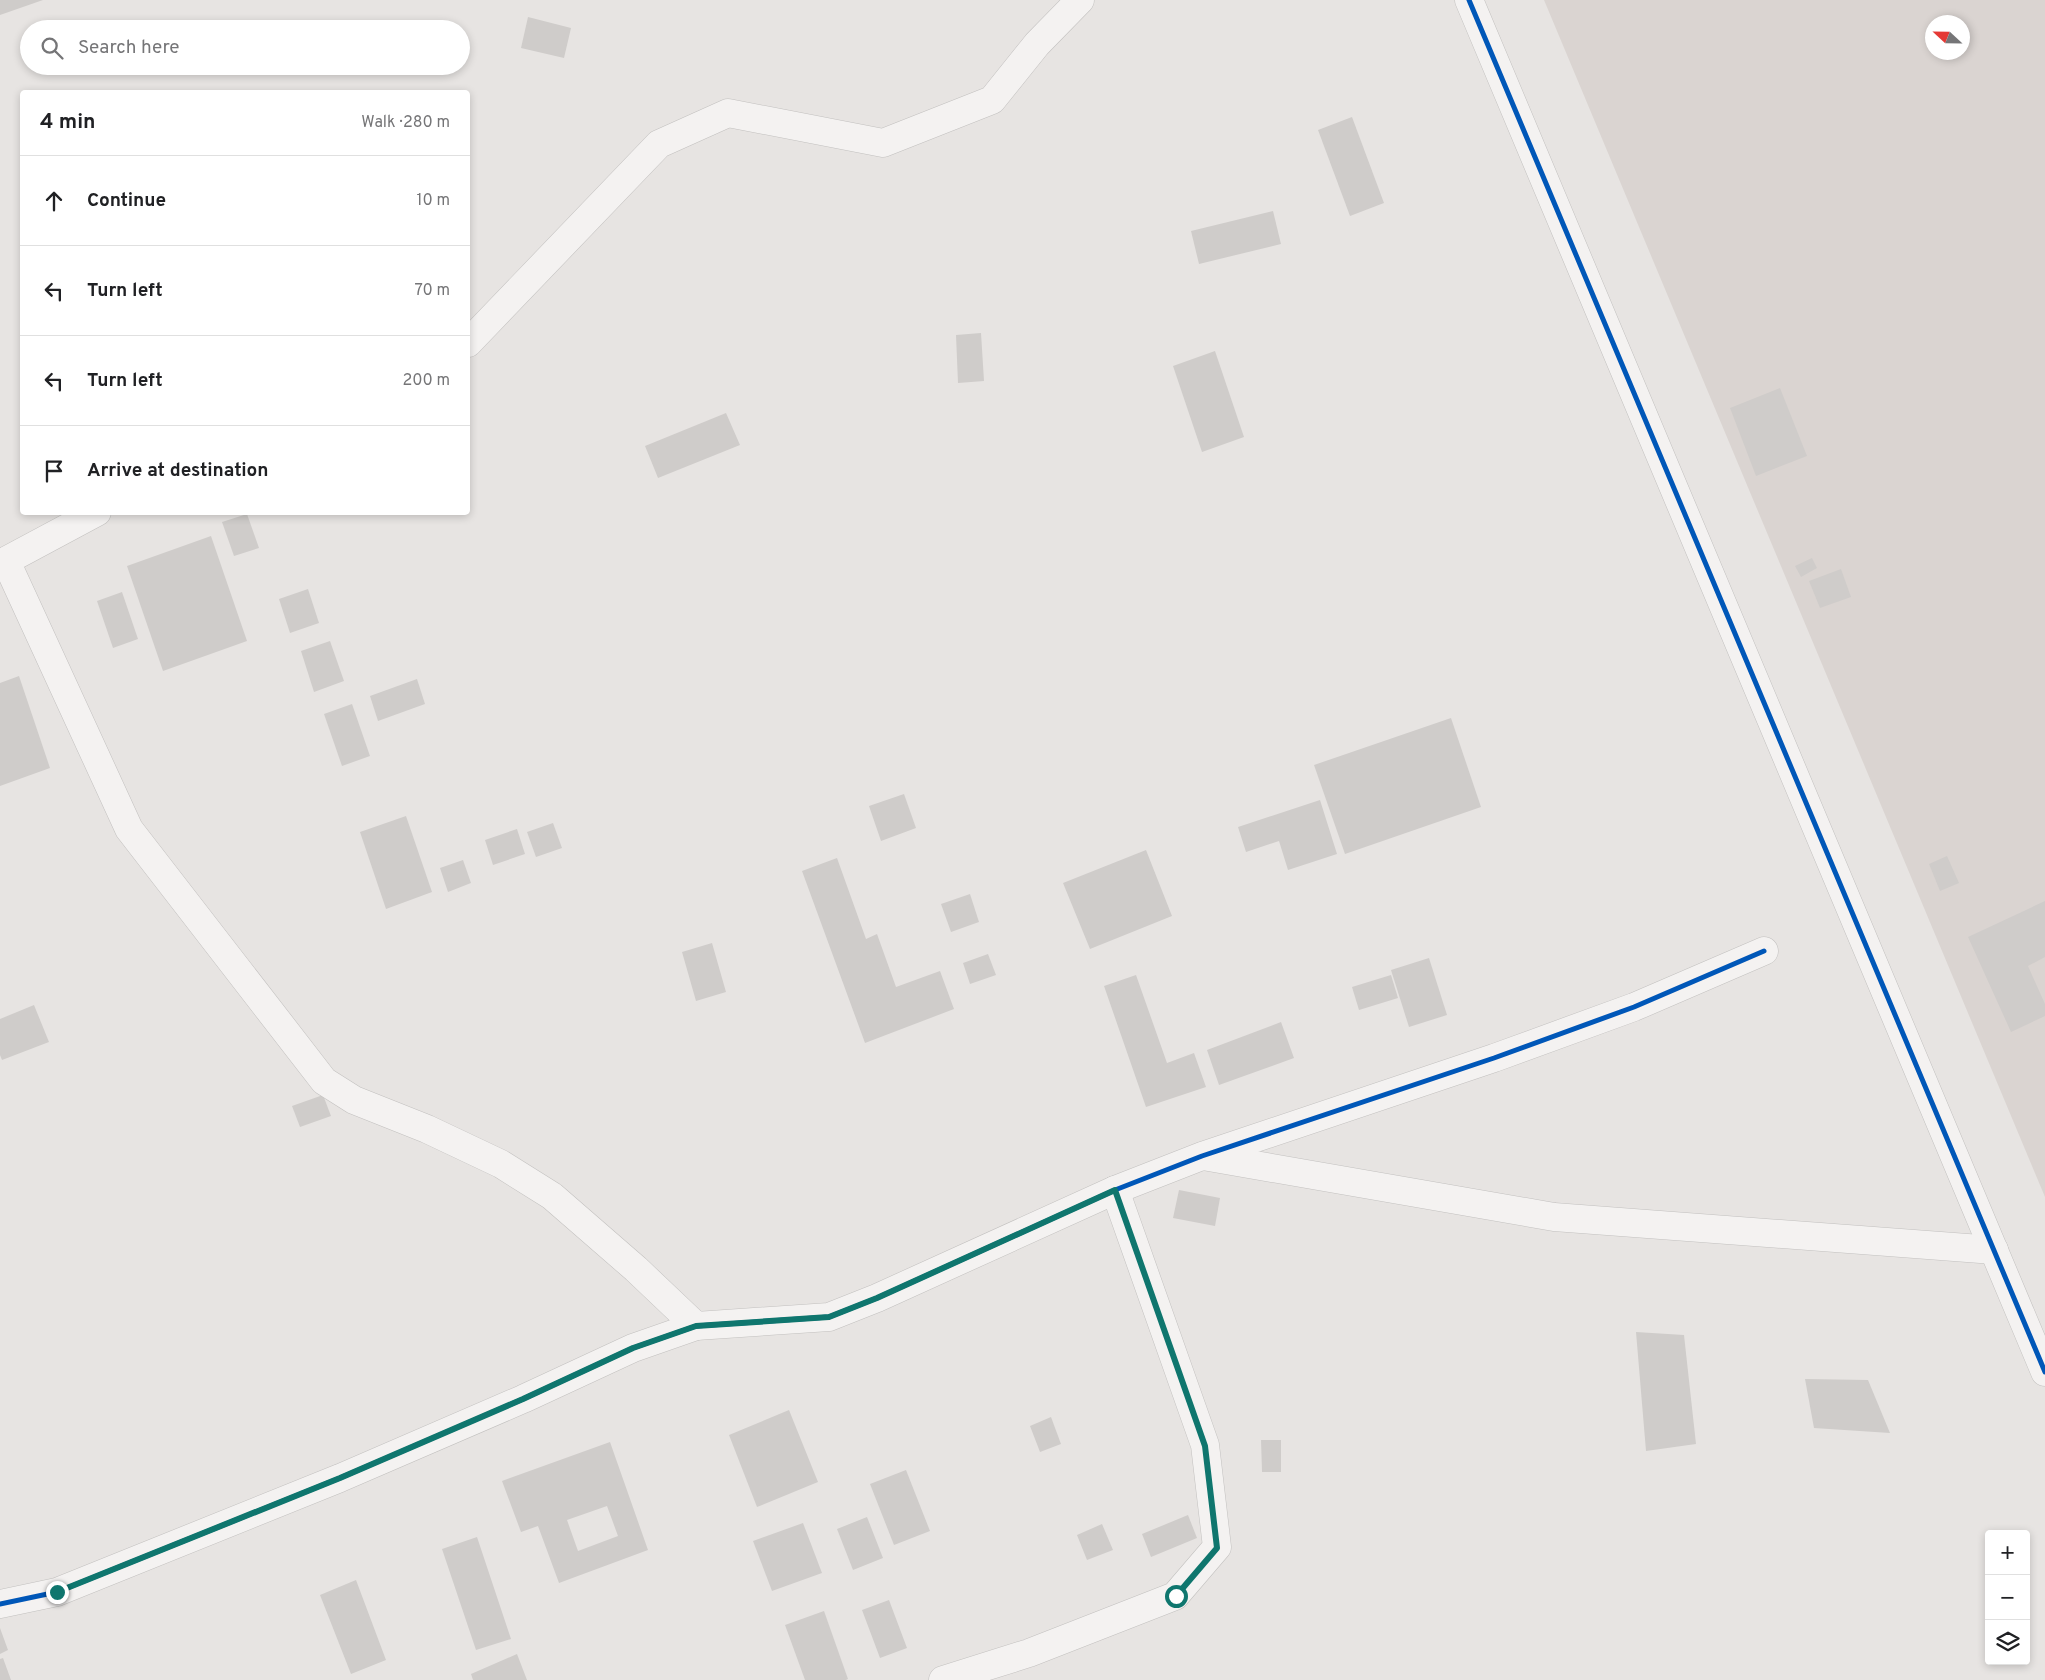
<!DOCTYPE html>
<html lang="en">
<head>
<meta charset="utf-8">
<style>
	:root { --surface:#fff; --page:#f6f6f6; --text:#202124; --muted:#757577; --line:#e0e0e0 }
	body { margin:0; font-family:Overpass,sans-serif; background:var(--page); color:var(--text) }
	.controls { position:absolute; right:15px; bottom:15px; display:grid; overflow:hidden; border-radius:5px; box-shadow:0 2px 8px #0003 }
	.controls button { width:45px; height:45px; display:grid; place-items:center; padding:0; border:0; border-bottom:1px solid var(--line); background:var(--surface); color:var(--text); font:25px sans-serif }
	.compass { position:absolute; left:1925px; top:15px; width:45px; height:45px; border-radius:50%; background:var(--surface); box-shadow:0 2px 8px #0003; rotate:292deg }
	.stop { position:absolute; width:15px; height:15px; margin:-11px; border:4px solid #0f766e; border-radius:50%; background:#fff }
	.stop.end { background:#0f766e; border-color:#fff; box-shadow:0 1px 5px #0008 }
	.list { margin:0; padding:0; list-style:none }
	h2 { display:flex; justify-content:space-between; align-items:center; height:65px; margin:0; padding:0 20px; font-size:21px }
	h2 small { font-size:16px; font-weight:400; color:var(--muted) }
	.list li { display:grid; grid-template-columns:32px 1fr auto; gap:15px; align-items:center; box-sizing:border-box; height:90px; padding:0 20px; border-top:1px solid var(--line) }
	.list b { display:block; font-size:19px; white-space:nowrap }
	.list em { font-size:16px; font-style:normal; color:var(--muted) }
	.icon { flex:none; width:28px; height:28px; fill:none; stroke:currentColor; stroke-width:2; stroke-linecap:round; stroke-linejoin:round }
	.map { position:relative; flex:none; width:2045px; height:1680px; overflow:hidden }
	.search { position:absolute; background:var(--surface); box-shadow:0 2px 8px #0003; left:20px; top:20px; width:450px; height:55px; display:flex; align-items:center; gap:12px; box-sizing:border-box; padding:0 18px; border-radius:28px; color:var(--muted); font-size:19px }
	.panel { position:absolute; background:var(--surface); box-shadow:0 2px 8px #0003; left:20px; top:90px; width:450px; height:425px; border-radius:5px }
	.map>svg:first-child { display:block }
	.built { fill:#dad4d1; fill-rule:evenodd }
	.building { fill:#cfccca; fill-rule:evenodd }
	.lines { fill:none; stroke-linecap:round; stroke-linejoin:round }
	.minor-casing { stroke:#c2c0bf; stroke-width:29 }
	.tertiary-casing { stroke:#c2c0bf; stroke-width:29 }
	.minor { stroke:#f4f2f1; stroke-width:28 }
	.tertiary { stroke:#f4f2f1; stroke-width:28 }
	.cycleway-casing { stroke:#f6f2f0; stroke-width:8 }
	.cycleway { stroke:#0057b8; stroke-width:5 }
	.route { stroke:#0f766e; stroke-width:6 }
</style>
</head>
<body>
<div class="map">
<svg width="2045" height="1680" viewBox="0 0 2045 1680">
	<rect width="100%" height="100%" fill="#e7e4e2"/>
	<path class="built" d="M 1544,0 L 2045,0 L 2045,1197 ZM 1932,22 L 1962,22 L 1962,52 L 1932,52 Z"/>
	<g class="building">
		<polygon points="0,0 43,0 0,15"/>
		<polygon points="528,17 571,28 564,58 521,48"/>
		<polygon points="1352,117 1384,203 1350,216 1318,130"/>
		<polygon points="1273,211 1281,244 1199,264 1191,231"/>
		<polygon points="981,333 984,381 958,383 956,335"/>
		<polygon points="1215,351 1244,437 1202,452 1173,366"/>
		<polygon points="1780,388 1807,456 1756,476 1730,408"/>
		<polygon points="726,413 740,445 658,478 645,446"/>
		<polygon points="247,514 259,548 234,556 222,522"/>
		<polygon points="211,536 247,641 163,671 127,566"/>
		<polygon points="1812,558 1817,568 1801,577 1795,566"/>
		<polygon points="1841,569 1851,597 1820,608 1809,581"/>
		<polygon points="308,589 319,623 290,633 279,599"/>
		<polygon points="122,592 138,639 113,648 97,601"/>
		<polygon points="330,641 344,681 314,692 301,651"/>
		<polygon points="19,676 50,768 0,786 0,683"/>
		<polygon points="417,679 425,704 378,721 370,696"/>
		<polygon points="352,704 370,756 342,766 324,714"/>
		<polygon points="1451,718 1481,807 1345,854 1314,765"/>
		<polygon points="904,794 916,828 881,841 869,806"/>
		<polygon points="1320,800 1337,854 1288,870 1279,841 1246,852 1238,827"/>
		<polygon points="406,816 432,892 386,909 360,832"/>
		<polygon points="553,823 562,848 536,857 527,832"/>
		<polygon points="517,829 525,854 493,865 485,840"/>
		<polygon points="1146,850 1172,916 1090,949 1063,883"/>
		<polygon points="1947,856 1959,883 1940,891 1929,864"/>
		<polygon points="837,858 866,939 877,934 896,987 940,971 954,1009 865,1043 802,871"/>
		<polygon points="463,860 471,883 448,892 440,868"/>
		<polygon points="970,894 979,922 951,932 941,904"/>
		<polygon points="2045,901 2045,957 2028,966 2045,1004 2045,1016 2011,1032 1968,937"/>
		<polygon points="712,943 726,992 696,1001 682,952"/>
		<polygon points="988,954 996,975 970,984 963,963"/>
		<polygon points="1429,958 1447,1015 1409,1027 1391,970"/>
		<polygon points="1136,975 1167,1063 1194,1053 1206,1087 1146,1107 1104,986"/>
		<polygon points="1391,975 1398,998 1359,1010 1352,987"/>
		<polygon points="34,1005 49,1042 2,1060 0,1055 0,1019"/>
		<polygon points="1281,1022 1294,1058 1219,1085 1207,1050"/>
		<polygon points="323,1095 331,1116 300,1127 292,1106"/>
		<polygon points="1179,1190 1220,1198 1215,1226 1173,1218"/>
		<polygon points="1636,1332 1684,1335 1696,1444 1646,1451"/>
		<polygon points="1805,1379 1868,1380 1890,1433 1814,1428"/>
		<polygon points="789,1410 818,1482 757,1507 729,1435"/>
		<polygon points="1051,1417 1061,1444 1040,1452 1030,1426"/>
		<polygon points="1261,1440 1281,1440 1281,1472 1262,1472"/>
		<path d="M 610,1442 L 648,1550 L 559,1583 L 538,1526 L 521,1532 L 502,1481 ZM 607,1506 L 618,1536 L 578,1551 L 567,1520 Z"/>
		<polygon points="906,1470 930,1531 894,1545 870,1484"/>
		<polygon points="1188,1515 1197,1538 1151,1557 1142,1534"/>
		<polygon points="867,1517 883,1558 853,1570 837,1529"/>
		<polygon points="803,1523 822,1573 772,1591 753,1541"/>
		<polygon points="1102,1524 1113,1550 1087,1560 1077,1535"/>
		<polygon points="477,1537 511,1639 476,1650 442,1549"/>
		<polygon points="356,1580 386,1660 351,1674 320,1595"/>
		<polygon points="889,1600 907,1648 880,1658 862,1610"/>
		<polygon points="824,1611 848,1679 846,1680 805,1680 785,1625"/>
		<polygon points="0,1628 8,1650 0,1654"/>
		<polygon points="517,1654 527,1680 473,1680 471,1674"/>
		<polygon points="3,1658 11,1680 0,1680 0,1659"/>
	</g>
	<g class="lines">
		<g class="minor-casing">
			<g id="minor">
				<polyline points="468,343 659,144 728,113 883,143 992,100 1037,44 1080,0"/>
				<polyline points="6,561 129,829 324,1081 354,1100 427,1129 501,1164 552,1196 636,1269 696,1326"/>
				<polyline points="0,564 97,512"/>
				<polyline points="1203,1156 1554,1217 1994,1250"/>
				<polyline points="0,1604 57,1592 340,1478 523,1399 633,1348 696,1326 829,1317 877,1298 1115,1190 1202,1156 1494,1058 1634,1007 1764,951"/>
				<polyline points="943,1680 1029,1653 1175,1596 1217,1547 1205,1445 1115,1190"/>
			</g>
		</g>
		<g class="tertiary-casing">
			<polyline id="tertiary" points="1469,0 2045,1372"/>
		</g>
		<use href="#minor" class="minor"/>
		<use href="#tertiary" class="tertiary"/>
		<g class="cycleway-casing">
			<g id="cycleway">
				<polyline points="1469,0 2045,1372"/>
				<polyline points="0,1604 57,1592 340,1478 523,1399 633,1348 696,1326 829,1317 877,1298 1115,1190 1202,1156 1494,1058 1634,1007 1764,951"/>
			</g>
		</g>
		<use href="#cycleway" class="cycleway"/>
	</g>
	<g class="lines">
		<polyline class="route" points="57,1592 340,1478 523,1399 633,1348 696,1326 829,1317 877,1298 1115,1190 1205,1446 1217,1548 1176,1596"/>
	</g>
</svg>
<div class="controls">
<button>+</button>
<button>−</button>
<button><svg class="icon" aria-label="layers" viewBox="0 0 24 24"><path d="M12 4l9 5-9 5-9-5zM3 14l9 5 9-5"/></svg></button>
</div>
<svg class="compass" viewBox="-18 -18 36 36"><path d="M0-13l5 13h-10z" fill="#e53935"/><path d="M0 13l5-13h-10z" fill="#757577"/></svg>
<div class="stop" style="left:1176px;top:1596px"></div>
<div class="stop end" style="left:57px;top:1592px"></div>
<div class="search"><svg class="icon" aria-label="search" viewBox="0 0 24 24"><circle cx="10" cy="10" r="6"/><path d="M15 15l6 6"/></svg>Search here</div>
<section class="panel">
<h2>4 min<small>Walk · 280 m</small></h2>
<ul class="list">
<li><svg class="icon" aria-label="ahead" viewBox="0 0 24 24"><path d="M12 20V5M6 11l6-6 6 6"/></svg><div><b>Continue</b></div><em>10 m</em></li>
<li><svg class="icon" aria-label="left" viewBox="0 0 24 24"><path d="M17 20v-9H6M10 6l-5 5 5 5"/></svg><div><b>Turn left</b></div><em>70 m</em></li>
<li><svg class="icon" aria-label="left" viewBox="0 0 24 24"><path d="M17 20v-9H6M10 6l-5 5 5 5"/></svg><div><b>Turn left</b></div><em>200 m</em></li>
<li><svg class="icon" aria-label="arrive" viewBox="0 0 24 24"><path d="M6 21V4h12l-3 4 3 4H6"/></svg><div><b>Arrive at destination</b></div></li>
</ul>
</section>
</div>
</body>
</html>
